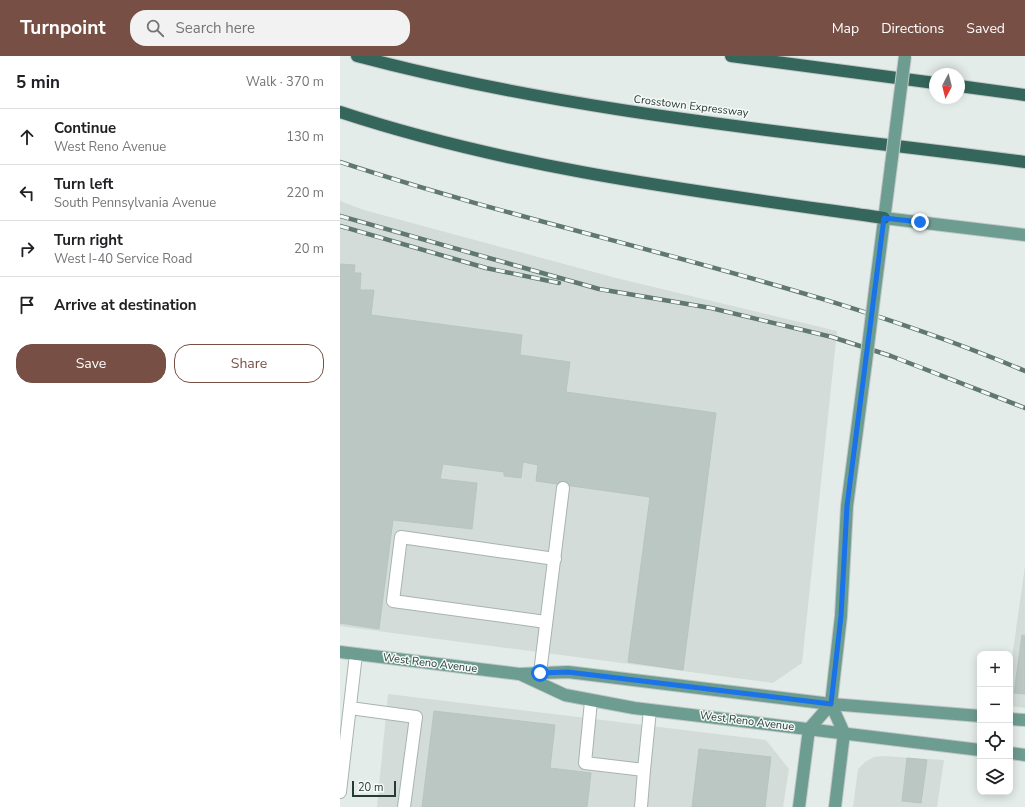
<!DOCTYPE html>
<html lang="en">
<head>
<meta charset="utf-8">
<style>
	:root { --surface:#fff; --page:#f2f2f2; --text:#202124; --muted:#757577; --line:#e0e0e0; --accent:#784f44 }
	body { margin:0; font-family:"Nunito Sans",sans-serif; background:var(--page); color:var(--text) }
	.controls { position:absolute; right:12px; bottom:12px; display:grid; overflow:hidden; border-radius:8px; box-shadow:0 2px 10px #0003 }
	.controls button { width:36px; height:36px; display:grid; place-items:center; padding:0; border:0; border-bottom:1px solid var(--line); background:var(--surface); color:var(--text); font:20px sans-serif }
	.compass { position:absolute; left:589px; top:12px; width:36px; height:36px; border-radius:50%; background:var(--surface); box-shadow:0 2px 10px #0003; rotate:187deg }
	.scale { position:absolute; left:12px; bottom:10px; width:44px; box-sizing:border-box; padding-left:4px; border:2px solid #253c36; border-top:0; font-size:11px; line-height:14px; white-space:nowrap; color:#253c36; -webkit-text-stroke:3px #f5f9f7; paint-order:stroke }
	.stop { position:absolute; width:12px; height:12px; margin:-9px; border:3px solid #1a73e8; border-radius:50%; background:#fff }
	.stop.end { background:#1a73e8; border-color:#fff; box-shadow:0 1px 4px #0008 }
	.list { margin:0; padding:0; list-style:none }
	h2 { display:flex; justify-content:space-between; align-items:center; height:52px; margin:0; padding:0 16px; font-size:17px }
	h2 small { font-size:13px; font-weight:400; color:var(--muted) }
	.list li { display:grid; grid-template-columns:26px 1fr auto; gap:12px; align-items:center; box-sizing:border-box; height:56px; padding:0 16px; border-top:1px solid var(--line) }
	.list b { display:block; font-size:15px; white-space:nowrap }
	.list p { margin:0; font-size:13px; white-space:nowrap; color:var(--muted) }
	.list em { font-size:13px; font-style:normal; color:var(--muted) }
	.actions { display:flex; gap:8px; padding:12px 16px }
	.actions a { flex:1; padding:9px 0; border:1px solid var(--accent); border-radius:16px; text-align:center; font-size:14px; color:var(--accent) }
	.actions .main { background:var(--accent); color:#fff }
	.icon { flex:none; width:22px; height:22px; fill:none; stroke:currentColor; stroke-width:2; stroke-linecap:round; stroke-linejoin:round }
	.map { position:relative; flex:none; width:685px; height:751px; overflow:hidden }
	header { display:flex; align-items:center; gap:24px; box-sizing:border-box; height:56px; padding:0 20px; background:var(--accent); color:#fff }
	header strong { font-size:19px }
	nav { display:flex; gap:22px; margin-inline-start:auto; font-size:14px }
	.search { width:280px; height:36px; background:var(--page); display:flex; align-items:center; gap:10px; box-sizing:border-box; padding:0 14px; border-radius:16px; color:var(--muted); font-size:15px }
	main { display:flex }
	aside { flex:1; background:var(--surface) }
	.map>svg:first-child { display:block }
	.built { fill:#d3dcd8 }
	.building { fill:#bac7c2; stroke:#b7c5bf }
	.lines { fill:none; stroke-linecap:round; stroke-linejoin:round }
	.minor-casing { stroke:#a7b4b0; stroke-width:14 }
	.major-casing { stroke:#c2c8c7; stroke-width:14 }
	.highway-casing { stroke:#c2c8c7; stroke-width:14 }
	.minor { stroke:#fff; stroke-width:12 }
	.major { stroke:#6d9d90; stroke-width:12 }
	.highway { stroke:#34665b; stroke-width:12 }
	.rail-casing { stroke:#607871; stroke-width:4.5 }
	.rail { stroke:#f5f9f7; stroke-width:3; stroke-dasharray:9; stroke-linecap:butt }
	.major-bridge-casing { stroke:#c2c8c7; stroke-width:14; stroke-linecap:butt }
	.major-bridge { stroke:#6d9d90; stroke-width:12 }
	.route { stroke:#1a73e8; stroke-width:5 }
	.labels { text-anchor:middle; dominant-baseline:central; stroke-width:3; stroke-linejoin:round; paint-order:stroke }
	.street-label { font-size:11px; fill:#253c36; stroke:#f5f9f7 }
</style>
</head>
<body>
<header>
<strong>Turnpoint</strong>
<div class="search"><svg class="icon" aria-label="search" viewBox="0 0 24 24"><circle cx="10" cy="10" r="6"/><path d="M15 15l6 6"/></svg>Search here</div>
<nav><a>Map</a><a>Directions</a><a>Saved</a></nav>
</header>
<main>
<aside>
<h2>5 min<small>Walk · 370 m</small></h2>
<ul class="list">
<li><svg class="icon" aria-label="ahead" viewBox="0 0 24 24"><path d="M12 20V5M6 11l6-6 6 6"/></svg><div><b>Continue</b><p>West Reno Avenue</p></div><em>130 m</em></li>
<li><svg class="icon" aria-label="left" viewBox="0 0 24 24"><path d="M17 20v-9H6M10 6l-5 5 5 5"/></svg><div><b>Turn left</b><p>South Pennsylvania Avenue</p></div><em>220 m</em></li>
<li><svg class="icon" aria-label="right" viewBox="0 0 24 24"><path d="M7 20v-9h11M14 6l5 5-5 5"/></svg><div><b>Turn right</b><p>West I-40 Service Road</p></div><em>20 m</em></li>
<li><svg class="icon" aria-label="arrive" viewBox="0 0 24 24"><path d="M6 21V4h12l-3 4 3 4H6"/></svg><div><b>Arrive at destination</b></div></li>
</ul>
<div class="actions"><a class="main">Save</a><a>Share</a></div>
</aside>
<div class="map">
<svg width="685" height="751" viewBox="0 0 685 751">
	<rect width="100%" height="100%" fill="#e4ece9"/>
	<g class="built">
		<polygon points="0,145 24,154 276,222 497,275 462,607 433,627 0,570"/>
		<polygon points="685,510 685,652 670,650 670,616"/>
		<polygon points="48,638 426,684 449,713 443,751 37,751"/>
		<polygon points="543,700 604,704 597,751 513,751 518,713 525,706 534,701"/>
	</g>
	<g class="building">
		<polygon points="0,208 15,209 14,217 21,217 20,234 34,234 31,259 182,279 180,299 230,306 226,336 376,357 343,614 288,606 310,441 196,425 198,409 183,406 181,422 164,420 164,416 103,408 100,423 137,427 132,473 53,464 39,573 0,567"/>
		<polygon points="682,579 685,580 685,638 674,637"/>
		<polygon points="94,655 215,669 210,712 251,717 247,751 82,751"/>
		<polygon points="359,693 431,701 425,751 352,751"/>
		<polygon points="567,702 587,704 581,747 562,745"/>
	</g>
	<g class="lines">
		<g class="minor-casing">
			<g id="minor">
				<polyline points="206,566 53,545 61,481 215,503"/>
				<polyline points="200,617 223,432"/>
				<polyline points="251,645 245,707 304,714 310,654"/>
				<polyline points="10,652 76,661 64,751"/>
				<polyline points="0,736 16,598"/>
				<polyline points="301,751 304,714"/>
			</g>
		</g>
		<g class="major-casing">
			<g id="major">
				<polyline points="544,162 685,179"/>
				<polyline points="535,234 548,133"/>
				<polyline points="0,596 179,618 228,616 491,648 640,660"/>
				<polyline points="182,619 225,639 294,652 640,694"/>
				<polyline points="670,663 685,664"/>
				<polyline points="670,697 685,699"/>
				<polyline points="459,751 469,673 491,648"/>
				<polyline points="495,751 504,677 491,648 501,560 507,450 526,306"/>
			</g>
		</g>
		<g class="highway-casing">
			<g id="highway">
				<path d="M 17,0 C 235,58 462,77 685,106"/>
				<polyline points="391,0 595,27"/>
				<polyline points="619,30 685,39"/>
				<path d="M 0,56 C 176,114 361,136 544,162"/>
			</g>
		</g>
		<use href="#minor" class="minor"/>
		<use href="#major" class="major"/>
		<use href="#highway" class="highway"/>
		<g class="rail-casing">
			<g id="rail">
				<path d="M 0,106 C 227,181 464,222 685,315"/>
				<polyline points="0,160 259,233 371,252 492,281 551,300 685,352"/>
				<polyline points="0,170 146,212 219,227"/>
			</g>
		</g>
		<use href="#rail" class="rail"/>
		<g class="major-bridge-casing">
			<g id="major-bridge">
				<polyline points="548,133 565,0"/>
				<polyline points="526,306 535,234"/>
			</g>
		</g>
		<use href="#major-bridge" class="major-bridge"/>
	</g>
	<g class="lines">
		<polyline class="route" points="200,617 228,616 491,648 501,560 507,450 544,162 580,166"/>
	</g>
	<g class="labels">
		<g class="street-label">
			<text transform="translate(351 50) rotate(7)">Crosstown Expressway</text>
			<text transform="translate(90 607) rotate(7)">West Reno Avenue</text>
			<text transform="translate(407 665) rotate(7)">West Reno Avenue</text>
		</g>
	</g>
</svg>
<div class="controls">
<button>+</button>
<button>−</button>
<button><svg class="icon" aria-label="locate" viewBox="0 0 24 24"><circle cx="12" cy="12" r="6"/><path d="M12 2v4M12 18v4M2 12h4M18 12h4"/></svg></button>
<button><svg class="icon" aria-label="layers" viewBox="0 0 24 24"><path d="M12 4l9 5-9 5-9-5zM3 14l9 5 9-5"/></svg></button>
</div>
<svg class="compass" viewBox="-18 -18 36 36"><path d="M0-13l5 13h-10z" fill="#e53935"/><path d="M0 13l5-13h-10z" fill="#757577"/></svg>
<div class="scale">20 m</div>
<div class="stop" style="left:200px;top:617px"></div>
<div class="stop end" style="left:580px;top:166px"></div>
</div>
</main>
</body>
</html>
